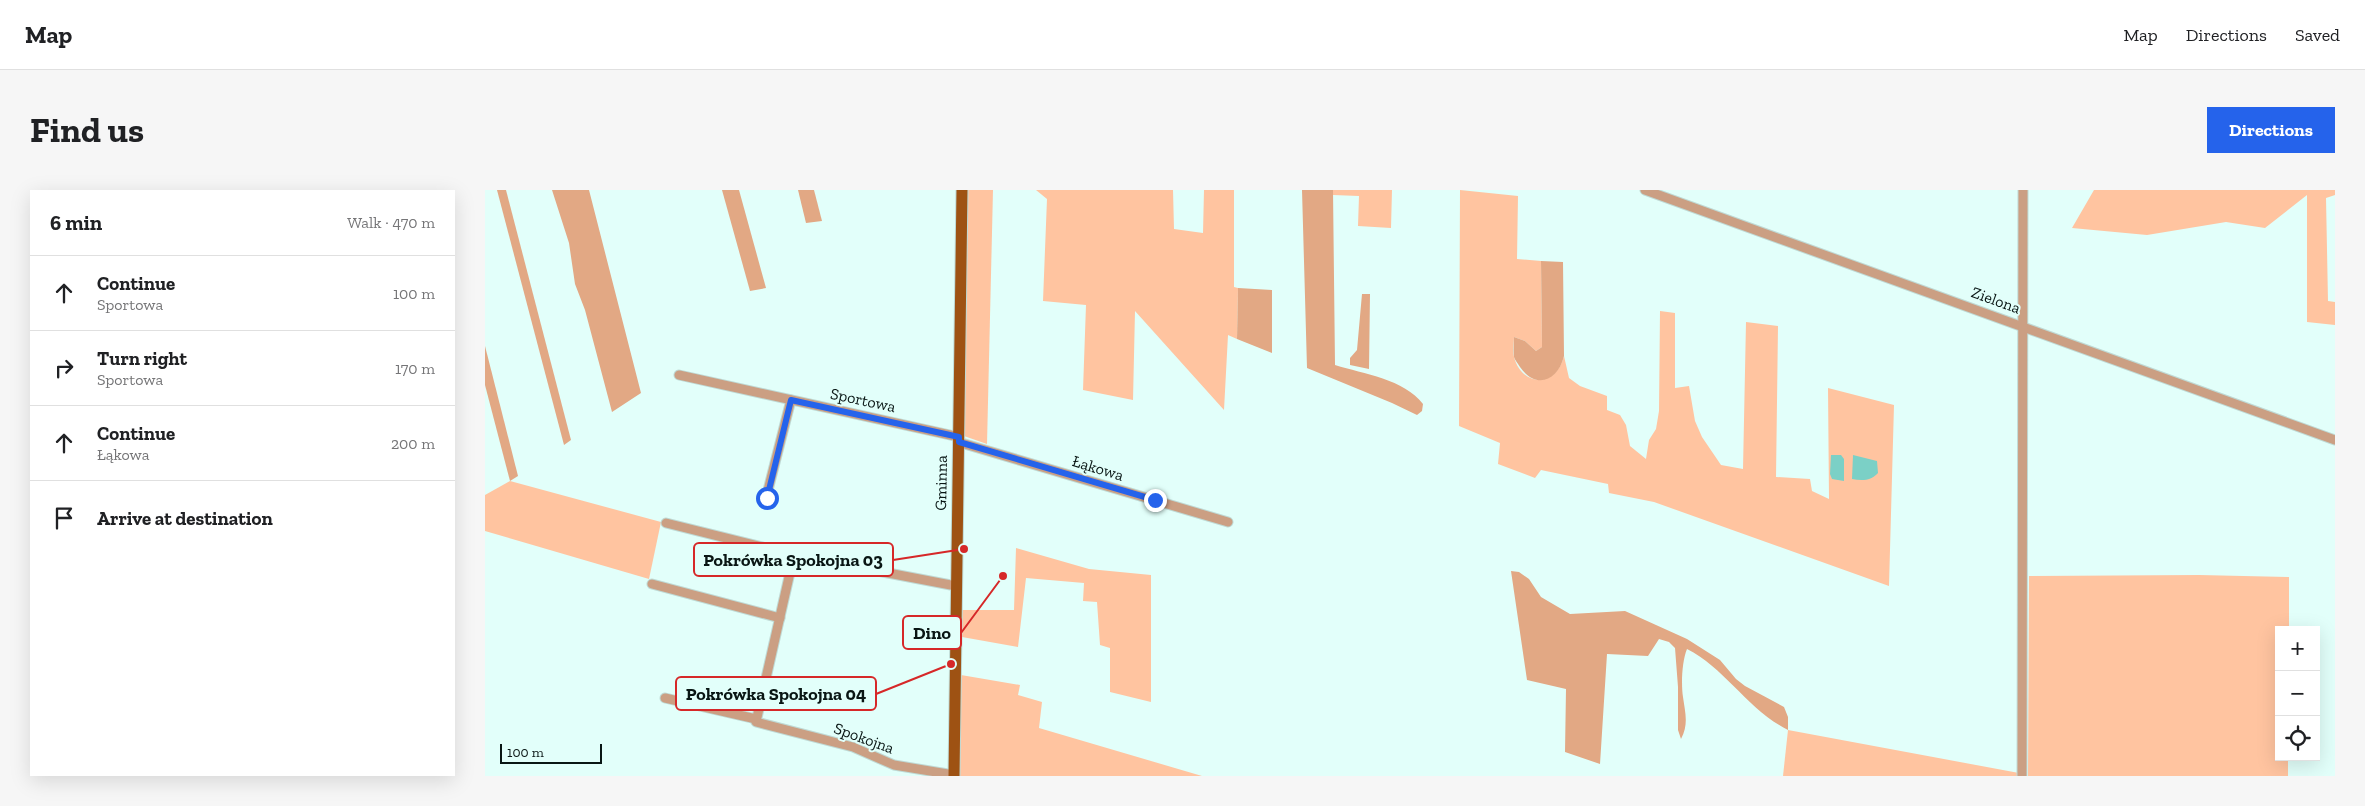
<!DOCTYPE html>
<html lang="en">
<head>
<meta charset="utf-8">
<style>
	:root { --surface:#fff; --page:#f6f6f6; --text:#202124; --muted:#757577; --line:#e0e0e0; --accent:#2563eb }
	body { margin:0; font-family:"Zilla Slab",serif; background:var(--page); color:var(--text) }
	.controls { position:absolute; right:15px; bottom:15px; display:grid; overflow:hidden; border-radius:0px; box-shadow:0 5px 20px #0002 }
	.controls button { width:45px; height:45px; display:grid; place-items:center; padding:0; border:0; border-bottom:1px solid var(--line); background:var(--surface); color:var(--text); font:25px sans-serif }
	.scale { position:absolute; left:15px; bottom:12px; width:102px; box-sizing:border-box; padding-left:5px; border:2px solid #091614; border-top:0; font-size:14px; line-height:18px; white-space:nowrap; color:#091614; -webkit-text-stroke:4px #e2fffa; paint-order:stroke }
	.stop { position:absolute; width:15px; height:15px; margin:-11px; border:4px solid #2563eb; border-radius:50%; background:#fff }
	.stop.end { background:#2563eb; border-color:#fff; box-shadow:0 1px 5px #0008 }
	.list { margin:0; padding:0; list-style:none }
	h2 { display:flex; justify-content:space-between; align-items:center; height:65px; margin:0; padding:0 20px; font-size:21px }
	h2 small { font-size:16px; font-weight:400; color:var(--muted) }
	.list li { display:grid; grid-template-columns:32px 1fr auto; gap:15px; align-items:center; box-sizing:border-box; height:75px; padding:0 20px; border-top:1px solid var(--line) }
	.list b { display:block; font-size:19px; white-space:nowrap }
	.list p { margin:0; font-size:16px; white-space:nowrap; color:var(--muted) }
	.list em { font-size:16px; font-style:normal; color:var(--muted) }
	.icon { flex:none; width:28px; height:28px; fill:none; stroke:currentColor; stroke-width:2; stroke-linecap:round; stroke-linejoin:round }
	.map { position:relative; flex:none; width:1850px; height:586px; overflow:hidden; border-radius:0px }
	header { display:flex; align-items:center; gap:30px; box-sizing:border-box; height:70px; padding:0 25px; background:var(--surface); border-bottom:1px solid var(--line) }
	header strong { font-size:24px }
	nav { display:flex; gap:28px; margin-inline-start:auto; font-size:18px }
	.intro { display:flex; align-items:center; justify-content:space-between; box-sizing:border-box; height:120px; padding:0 30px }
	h1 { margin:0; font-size:35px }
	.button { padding:12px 22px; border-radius:0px; background:var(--accent); color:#fff; font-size:18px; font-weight:700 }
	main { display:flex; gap:30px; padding:0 30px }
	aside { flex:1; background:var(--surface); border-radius:0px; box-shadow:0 5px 20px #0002 }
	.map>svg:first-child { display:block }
	.green { fill:#ffc4a0 }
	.forest { fill:#e2a884 }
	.water { fill:#7bd0c6 }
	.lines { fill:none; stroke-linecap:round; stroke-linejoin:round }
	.minor-casing { stroke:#bfdad5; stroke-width:11 }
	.major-casing { stroke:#bfdad5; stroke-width:13 }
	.minor { stroke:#cb9f83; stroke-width:9 }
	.major { stroke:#9e5213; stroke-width:11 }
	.route { stroke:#2563eb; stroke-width:6 }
	.labels { text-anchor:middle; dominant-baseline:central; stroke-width:4; stroke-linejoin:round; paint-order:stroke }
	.street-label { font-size:16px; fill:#091614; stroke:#e2fffa }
	.leader { fill:none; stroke:#d62828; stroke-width:2 }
	.callout-dot { fill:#d62828; stroke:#e2fffa; stroke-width:2 }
	.callout { fill:#e2fffa; stroke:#d62828; stroke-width:2 }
	.callout-label { font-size:18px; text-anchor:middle; font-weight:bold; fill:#091614 }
</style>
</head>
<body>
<header>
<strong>Map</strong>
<nav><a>Map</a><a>Directions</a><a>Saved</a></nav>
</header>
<div class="intro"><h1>Find us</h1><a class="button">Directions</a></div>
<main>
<aside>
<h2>6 min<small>Walk · 470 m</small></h2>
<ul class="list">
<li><svg class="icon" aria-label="ahead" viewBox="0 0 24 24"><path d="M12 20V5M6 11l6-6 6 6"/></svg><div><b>Continue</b><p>Sportowa</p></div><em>100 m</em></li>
<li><svg class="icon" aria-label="right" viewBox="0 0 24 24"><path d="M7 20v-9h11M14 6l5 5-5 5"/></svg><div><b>Turn right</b><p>Sportowa</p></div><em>170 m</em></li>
<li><svg class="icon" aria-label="ahead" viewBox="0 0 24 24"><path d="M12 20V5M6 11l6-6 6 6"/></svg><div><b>Continue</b><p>Łąkowa</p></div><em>200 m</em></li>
<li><svg class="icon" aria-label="arrive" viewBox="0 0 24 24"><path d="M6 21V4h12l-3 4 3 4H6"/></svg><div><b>Arrive at destination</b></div></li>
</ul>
</aside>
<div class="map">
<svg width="1850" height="586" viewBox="0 0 1850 586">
	<rect width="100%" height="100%" fill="#e2fffa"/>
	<g class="green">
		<polygon points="481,0 508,0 502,254 479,246"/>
		<polygon points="551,0 688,0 689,39 718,43 719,0 749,0 749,97 753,98 752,149 743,145 739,220 650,121 648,210 598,200 601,115 558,111 562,9"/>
		<polygon points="848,0 907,0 906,38 873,36 874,6 848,5"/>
		<path d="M 975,0 L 1033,6 L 1032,69 L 1056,71 L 1057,157 L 1051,161 L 1040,151 L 1029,147 C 1029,153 1027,161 1029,167 C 1037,197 1071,198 1079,166 L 1084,188 L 1095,196 L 1122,206 L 1122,220 L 1135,225 L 1141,235 L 1145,256 L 1161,269 L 1164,250 L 1171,239 L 1174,221 L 1175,121 L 1190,123 L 1190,198 L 1204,196 L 1210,231 L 1217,247 L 1236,275 L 1258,279 L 1261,132 L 1293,136 L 1291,287 L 1325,289 L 1327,301 L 1344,309 L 1343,198 L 1409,215 L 1404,396 L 1169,312 L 1124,303 L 1123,294 L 1056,280 L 1050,288 L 1013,274 L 1015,253 L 974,236 Z"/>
		<polygon points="1609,0 1850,0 1850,5 1841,8 1843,111 1850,112 1850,135 1822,132 1822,5 1780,38 1741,32 1662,45 1587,38"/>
		<polygon points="25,291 176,332 164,389 0,341 0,305"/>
		<polygon points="531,358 604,379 666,385 666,512 625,502 625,458 615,455 612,412 598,411 599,393 541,388 533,457 477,447 476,420 529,420"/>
		<polygon points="1714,385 1804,387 1804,440 1794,440 1794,567 1803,567 1803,586 1543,586 1544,386"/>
		<polygon points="476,485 535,495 533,505 557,512 554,538 717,586 473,586"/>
		<polygon points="1303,540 1534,583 1534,586 1298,586"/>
	</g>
	<g class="forest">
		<polygon points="12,0 21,0 86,250 79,255"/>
		<polygon points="67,0 104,0 156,203 127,222 100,120 90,94 84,53"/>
		<polygon points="237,0 254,0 281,98 265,101"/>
		<polygon points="313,0 329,0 337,31 321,33"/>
		<path d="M 817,0 L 848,0 L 850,175 C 879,184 919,189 938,214 L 937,221 L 932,225 L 907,213 L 822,178 Z"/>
		<path d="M 1056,71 L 1078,72 L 1079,166 C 1073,191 1051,200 1035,177 C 1033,174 1030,170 1029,167 C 1028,161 1029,153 1029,147 L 1040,151 L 1051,161 L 1057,157 Z"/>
		<polygon points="753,98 787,100 787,163 752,149"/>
		<polygon points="877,104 885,104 884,179 865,175 865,168 872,160"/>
		<polygon points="0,156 33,286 25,291 0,195"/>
		<path d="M 1026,381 L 1034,382 L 1044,389 L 1056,407 L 1085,424 L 1140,421 L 1202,449 L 1235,470 L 1251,489 L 1260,496 L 1299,517 L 1303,527 L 1303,540 C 1263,520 1240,478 1202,459 C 1197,471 1196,494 1198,507 C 1200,522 1204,534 1196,549 L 1193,540 L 1193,497 L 1190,458 L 1184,452 L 1174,449 L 1163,466 L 1122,464 L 1115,574 L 1080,562 L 1081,499 L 1042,490 Z"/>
	</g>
	<g class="water">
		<polygon points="1346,265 1356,265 1359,269 1359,291 1347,289 1345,284"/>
		<path d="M 1368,265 L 1392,271 L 1393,283 C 1386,291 1377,291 1367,289 Z"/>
	</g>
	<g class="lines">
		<g class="minor-casing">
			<g id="minor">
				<polyline points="1160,0 1850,250"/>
				<polyline points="194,185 474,247"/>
				<polyline points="473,252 743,332"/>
				<polyline points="281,308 306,210"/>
				<polyline points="181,333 309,365 471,396"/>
				<polyline points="309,365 271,532 368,557 409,575 469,585"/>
				<polyline points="167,394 295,428"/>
				<polyline points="180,508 271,529"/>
				<polyline points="1537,586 1538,0"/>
			</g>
		</g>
		<g class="major-casing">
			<polyline id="major" points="469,586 477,0"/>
		</g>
		<use href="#minor" class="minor"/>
		<use href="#major" class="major"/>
	</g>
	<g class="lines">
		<polyline class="route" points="282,308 306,210 474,247 474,252 670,310"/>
	</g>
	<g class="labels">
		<g class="street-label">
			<text transform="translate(1511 110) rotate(20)">Zielona</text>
			<text transform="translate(378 210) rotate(12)">Sportowa</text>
			<text transform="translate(613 278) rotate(17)">Łąkowa</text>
			<text transform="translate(456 293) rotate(-89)">Gminna</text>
			<text transform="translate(379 548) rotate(20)">Spokojna</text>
		</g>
	</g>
	<path class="leader" d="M479 359L408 370M518 386L476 443M466 474L391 504"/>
	<g class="callout-dot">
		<circle cx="479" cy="359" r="5"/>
		<circle cx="518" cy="386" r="5"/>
		<circle cx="466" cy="474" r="5"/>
	</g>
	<g class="callout">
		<rect x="209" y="353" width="199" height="33" rx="5"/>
		<rect x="418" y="426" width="58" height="33" rx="5"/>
		<rect x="191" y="487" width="200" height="33" rx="5"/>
	</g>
	<g class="callout-label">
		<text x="308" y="376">Pokrówka Spokojna 03</text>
		<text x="447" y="449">Dino</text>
		<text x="291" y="510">Pokrówka Spokojna 04</text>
	</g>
</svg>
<div class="controls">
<button>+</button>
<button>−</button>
<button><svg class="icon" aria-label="locate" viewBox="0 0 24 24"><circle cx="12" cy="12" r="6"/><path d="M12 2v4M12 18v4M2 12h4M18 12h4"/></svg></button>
</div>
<div class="scale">100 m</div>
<div class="stop" style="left:282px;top:308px"></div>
<div class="stop end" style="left:670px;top:310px"></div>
</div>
</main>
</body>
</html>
